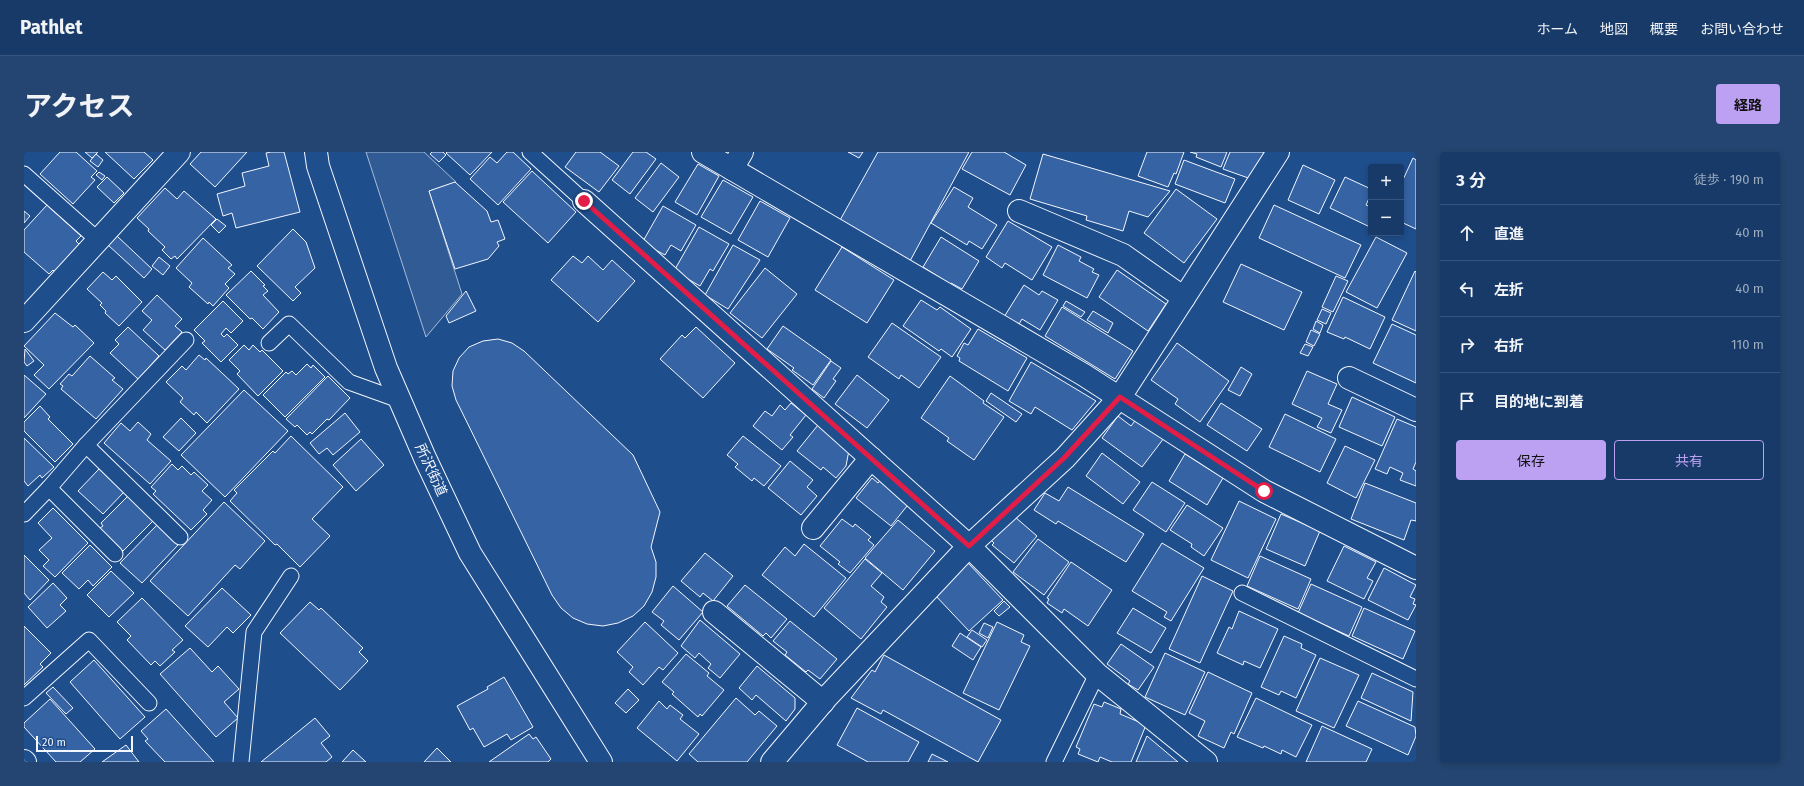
<!DOCTYPE html>
<html lang="ja">
<head>
<meta charset="utf-8">
<style>
	:root { --surface:#173a69; --page:#244571; --text:#f1f3f6; --muted:#9eadc0; --line:#36547d; --accent:#bca0f2 }
	body { margin:0; font-family:"Fira Sans","Noto Sans JP",sans-serif; background:var(--page); color:var(--text) }
	.controls { position:absolute; right:12px; top:12px; display:grid; overflow:hidden; border-radius:4px; box-shadow:0 2px 6px #0003 }
	.controls button { width:36px; height:36px; display:grid; place-items:center; padding:0; border:0; border-bottom:1px solid var(--line); background:var(--surface); color:var(--text); font:20px sans-serif }
	.scale { position:absolute; left:12px; bottom:10px; width:97px; box-sizing:border-box; padding-left:4px; border:2px solid #f2f6ff; border-top:0; font-size:11px; line-height:14px; white-space:nowrap; color:#f2f6ff; -webkit-text-stroke:3px #1f4e8c; paint-order:stroke }
	.stop { position:absolute; width:12px; height:12px; margin:-9px; border:3px solid #e11d48; border-radius:50%; background:#fff }
	.stop.end { background:#e11d48; border-color:#fff; box-shadow:0 1px 4px #0008 }
	.list { margin:0; padding:0; list-style:none }
	h2 { display:flex; justify-content:space-between; align-items:center; height:52px; margin:0; padding:0 16px; font-size:17px }
	h2 small { font-size:13px; font-weight:400; color:var(--muted) }
	.list li { display:grid; grid-template-columns:26px 1fr auto; gap:12px; align-items:center; box-sizing:border-box; height:56px; padding:0 16px; border-top:1px solid var(--line) }
	.list b { display:block; font-size:15px; white-space:nowrap }
	.list em { font-size:13px; font-style:normal; color:var(--muted) }
	.actions { display:flex; gap:8px; padding:12px 16px }
	.actions a { flex:1; padding:9px 0; border:1px solid var(--accent); border-radius:4px; text-align:center; font-size:14px; color:var(--accent) }
	.actions .main { background:var(--accent); color:#111 }
	.icon { flex:none; width:22px; height:22px; fill:none; stroke:currentColor; stroke-width:2; stroke-linecap:round; stroke-linejoin:round }
	.map { position:relative; flex:none; width:1392px; height:610px; overflow:hidden; border-radius:4px }
	header { display:flex; align-items:center; gap:24px; box-sizing:border-box; height:56px; padding:0 20px; background:var(--surface); border-bottom:1px solid var(--line) }
	header strong { font-size:19px }
	nav { display:flex; gap:22px; margin-inline-start:auto; font-size:14px }
	.intro { display:flex; align-items:center; justify-content:space-between; box-sizing:border-box; height:96px; padding:0 24px }
	h1 { margin:0; font-size:28px }
	.button { padding:10px 18px; border-radius:4px; background:var(--accent); color:#111; font-size:14px; font-weight:700 }
	main { display:flex; gap:24px; padding:0 24px }
	aside { flex:1; background:var(--surface); border-radius:4px; box-shadow:0 2px 6px #0003 }
	.map>svg:first-child { display:block }
	.parking { fill:#305b95; stroke:#a8bbd7 }
	.building { fill:#3563a3; stroke:#f2f6ff }
	.lines { fill:none; stroke-linecap:round; stroke-linejoin:round }
	.service-casing { stroke:#f2f6ff; stroke-width:17 }
	.minor-casing { stroke:#f2f6ff; stroke-width:24 }
	.primary-casing { stroke:#f2f6ff; stroke-width:24 }
	.service { stroke:#1f4e8c; stroke-width:15 }
	.minor { stroke:#1f4e8c; stroke-width:22 }
	.primary { stroke:#1f4e8c; stroke-width:22 }
	.route { stroke:#e11d48; stroke-width:5 }
	.labels { text-anchor:middle; dominant-baseline:central; stroke-width:3; stroke-linejoin:round; paint-order:stroke }
	.street-label { font-size:14px; fill:#f2f6ff; stroke:#1f4e8c }
</style>
</head>
<body>
<header>
<strong>Pathlet</strong>
<nav><a>ホーム</a><a>地図</a><a>概要</a><a>お問い合わせ</a></nav>
</header>
<div class="intro"><h1>アクセス</h1><a class="button">経路</a></div>
<main>
<div class="map">
<svg width="1392" height="610" viewBox="0 0 1392 610">
	<rect width="100%" height="100%" fill="#1f4e8c"/>
	<polygon class="parking" points="342,0 400,0 432,30 405,39 438,142 402,185"/>
	<g class="building">
		<polygon points="36,0 52,0 73,19 67,25 71,28 49,52 16,22"/>
		<polygon points="61,0 74,0 68,6"/>
		<polygon points="81,0 120,0 129,8 110,27"/>
		<polygon points="177,0 223,0 191,35 166,12"/>
		<polygon points="247,0 260,0 276,60 212,76 208,61 199,64 193,42 221,34 218,21 245,14 242,1"/>
		<polygon points="408,0 419,0 422,3 415,10 406,2"/>
		<polygon points="423,0 468,0 446,23 422,1"/>
		<polygon points="483,0 489,0 507,17 474,53 446,27 466,5 473,11"/>
		<polygon points="552,0 576,0 595,14 575,40 541,15"/>
		<polygon points="609,0 622,0 632,7 606,42 588,28"/>
		<polygon points="824,0 839,0 835,6"/>
		<polygon points="854,0 945,0 886,109 815,70"/>
		<polygon points="948,0 980,0 1002,13 986,43 938,17"/>
		<polygon points="1123,0 1160,0 1152,22 1150,21 1144,35 1114,24"/>
		<polygon points="1166,0 1203,0 1197,15 1172,5 1173,2"/>
		<polygon points="1206,0 1240,0 1230,28 1199,17"/>
		<polygon points="72,2 79,8 74,15 66,9"/>
		<polygon points="1019,2 1146,39 1124,65 1105,59 1099,79 1062,68 1063,64 1006,47"/>
		<polygon points="1389,6 1392,8 1392,77 1377,70 1377,32"/>
		<polygon points="1160,8 1211,27 1201,51 1151,32"/>
		<polygon points="637,11 655,25 629,60 611,46"/>
		<polygon points="674,12 695,24 673,63 651,50"/>
		<polygon points="1279,13 1311,28 1295,62 1264,48"/>
		<polygon points="508,19 552,60 524,91 479,50"/>
		<polygon points="75,20 81,24 78,28 72,23"/>
		<polygon points="83,25 100,41 90,51 73,35"/>
		<polygon points="1321,25 1347,37 1347,42 1342,53 1347,55 1346,75 1306,56"/>
		<polygon points="699,28 729,45 707,82 677,65"/>
		<polygon points="431,30 463,59 467,70 474,68 481,87 473,90 475,94 464,107 431,117 405,39"/>
		<polygon points="930,35 949,46 944,55 973,73 958,97 945,89 943,93 907,71"/>
		<polygon points="141,36 153,47 160,39 192,67 153,107 151,104 147,107 138,98 141,95 124,79 125,77 113,66"/>
		<polygon points="1152,37 1193,67 1160,111 1120,81"/>
		<polygon points="736,49 766,66 744,105 714,88"/>
		<polygon points="23,53 57,84 52,89 56,93 32,121 29,118 25,122 0,100 0,78"/>
		<polygon points="1250,53 1337,93 1321,126 1235,86"/>
		<polygon points="639,54 672,73 657,99 647,93 641,103 618,91"/>
		<polygon points="0,59 6,64 0,71"/>
		<polygon points="193,67 202,74 195,81 187,73"/>
		<polygon points="984,69 1028,95 1008,128 981,111 978,116 962,105"/>
		<polygon points="675,75 705,92 689,119 686,117 676,134 650,119"/>
		<polygon points="269,77 282,90 291,116 271,135 277,141 269,149 233,114"/>
		<polygon points="93,84 128,117 120,126 84,93"/>
		<polygon points="917,85 955,109 938,137 927,131 926,132 899,115"/>
		<polygon points="1352,85 1383,101 1353,156 1322,140"/>
		<polygon points="179,86 208,113 204,116 211,122 201,132 205,136 189,154 185,150 184,152 165,135 168,131 152,116"/>
		<polygon points="709,93 736,108 704,157 681,143"/>
		<polygon points="1034,93 1057,105 1055,109 1070,117 1068,120 1075,123 1063,146 1019,123"/>
		<polygon points="818,95 870,128 843,171 791,138"/>
		<polygon points="549,104 558,111 564,104 579,118 588,108 611,129 574,170 527,128"/>
		<polygon points="135,105 146,114 139,123 128,114"/>
		<polygon points="1217,112 1278,140 1260,178 1199,150"/>
		<polygon points="741,116 773,142 738,186 706,161"/>
		<polygon points="1093,118 1142,152 1124,179 1075,145"/>
		<polygon points="227,119 241,133 239,134 244,139 239,143 255,160 239,177 228,166 226,167 202,143"/>
		<polygon points="1391,119 1392,120 1392,179 1368,168"/>
		<polygon points="79,120 88,128 92,124 118,150 95,174 81,161 82,159 76,153 78,151 63,137"/>
		<polygon points="1312,124 1324,129 1309,160 1298,155"/>
		<polygon points="1000,133 1015,143 1018,139 1034,148 1016,178 998,167 994,174 980,165"/>
		<polygon points="442,139 452,159 425,171 422,164"/>
		<polygon points="133,143 158,167 151,174 158,180 141,198 119,178 128,168 118,159"/>
		<polygon points="1319,145 1361,165 1346,197 1321,185 1320,187 1303,180"/>
		<polygon points="897,148 913,158 916,155 947,177 928,205 917,197 915,199 879,174"/>
		<polygon points="199,149 219,169 207,181 202,176 197,182 200,185 203,182 214,193 197,210 178,191 181,189 170,178"/>
		<polygon points="1042,149 1061,160 1057,165 1039,154"/>
		<polygon points="1038,155 1109,199 1091,227 1021,184"/>
		<polygon points="1298,157 1307,161 1302,172 1293,168"/>
		<polygon points="1069,159 1089,171 1084,181 1063,168"/>
		<polygon points="31,161 49,175 51,173 70,191 25,237 10,223 20,213 0,194"/>
		<polygon points="1292,169 1299,173 1296,181 1289,177"/>
		<polygon points="868,171 917,205 895,236 877,223 875,227 844,205"/>
		<polygon points="1368,172 1392,183 1392,231 1349,211"/>
		<polygon points="759,174 807,208 789,233 768,218 770,216 743,197"/>
		<polygon points="104,175 135,204 114,227 86,201 95,192 91,188"/>
		<polygon points="672,175 711,211 679,246 636,207 658,183 661,186"/>
		<polygon points="954,177 1003,206 984,239 935,209 936,206 933,204 940,191 944,193"/>
		<polygon points="1287,178 1296,182 1290,194 1282,190"/>
		<polygon points="474,187 488,191 500,199 609,303 636,360 627,395 632,410 632,425 628,440 620,454 609,464 594,471 579,474 563,472 549,466 537,456 528,443 432,248 428,234 429,219 435,206 445,195 459,189"/>
		<polygon points="1153,191 1205,229 1176,270 1151,252 1154,247 1127,228"/>
		<polygon points="1281,192 1289,195 1284,204 1276,201"/>
		<polygon points="220,193 225,198 229,193 236,200 238,198 259,219 234,244 213,222 216,219 205,208"/>
		<polygon points="1,197 10,209 3,214 0,210"/>
		<polygon points="175,203 181,208 182,206 215,237 183,271 172,260 170,263 156,250 159,246 142,230 158,214 162,218"/>
		<polygon points="66,204 91,226 88,228 99,237 72,267 37,237 39,234 36,232 45,222 48,224"/>
		<polygon points="807,209 817,216 809,227 812,229 800,246 788,237"/>
		<polygon points="1007,210 1072,249 1048,278 1011,255 1007,262 985,249"/>
		<polygon points="283,212 287,216 289,213 301,225 261,265 239,243 262,220 264,222 268,219 272,223"/>
		<polygon points="1217,215 1228,222 1216,244 1204,238"/>
		<polygon points="1283,219 1313,232 1304,252 1318,258 1307,281 1293,275 1298,266 1268,252"/>
		<polygon points="0,223 22,242 0,266"/>
		<polygon points="833,223 865,248 843,276 811,252"/>
		<polygon points="304,224 326,246 305,268 303,267 288,282 286,280 283,283 273,273 271,275 262,267"/>
		<polygon points="926,224 960,249 959,251 980,265 950,308 923,289 925,286 897,266"/>
		<polygon points="220,238 264,279 201,345 157,303"/>
		<polygon points="967,241 998,262 992,270 962,249"/>
		<polygon points="1328,245 1371,265 1358,294 1315,275"/>
		<polygon points="767,251 782,263 766,283 769,285 758,298 729,274 741,259 748,264 756,253 761,258"/>
		<polygon points="1197,251 1238,277 1223,299 1183,273"/>
		<polygon points="16,254 26,265 24,267 49,292 31,310 0,279 0,270"/>
		<polygon points="321,261 336,280 309,303 303,296 295,302 286,291"/>
		<polygon points="1261,262 1312,287 1296,320 1245,295"/>
		<polygon points="1094,264 1107,274 1113,266 1140,286 1118,315 1078,286"/>
		<polygon points="157,266 172,281 155,299 139,285"/>
		<polygon points="1373,267 1392,275 1392,310 1389,317 1392,319 1392,334 1376,328 1379,321 1366,315 1363,322 1351,317"/>
		<polygon points="114,270 127,282 123,288 147,309 126,332 80,291 97,271 106,279"/>
		<polygon points="794,273 825,298 822,314 812,326 799,315 797,318 773,299"/>
		<polygon points="267,284 319,335 288,367 306,384 276,415 253,392 251,393 206,349 213,341 210,338 249,299 251,301"/>
		<polygon points="719,284 757,314 740,334 730,326 728,329 711,315 714,312 703,303"/>
		<polygon points="0,286 30,315 18,326 16,323 4,334 0,329"/>
		<polygon points="337,287 360,313 332,339 309,313"/>
		<polygon points="1321,294 1351,308 1332,346 1303,331"/>
		<polygon points="1078,301 1116,330 1099,352 1062,324"/>
		<polygon points="1161,302 1199,326 1183,353 1145,329"/>
		<polygon points="766,309 789,328 783,335 793,344 777,363 744,336"/>
		<polygon points="148,312 154,318 158,314 167,323 170,320 184,333 178,339 188,348 179,358 183,362 167,378 129,342 132,339 127,335"/>
		<polygon points="75,317 100,340 79,362 54,339"/>
		<polygon points="848,326 854,331 858,326 887,349 867,374 832,346"/>
		<polygon points="1128,330 1161,351 1142,380 1109,358"/>
		<polygon points="1341,331 1392,351 1392,369 1387,368 1380,388 1327,367"/>
		<polygon points="1044,335 1120,382 1102,410 1034,369 1032,372 1010,358 1021,341 1035,349"/>
		<polygon points="104,344 129,369 99,399 76,376 79,374 77,371"/>
		<polygon points="1215,349 1252,367 1224,426 1187,408"/>
		<polygon points="200,350 241,389 216,417 211,413 164,464 126,429"/>
		<polygon points="1163,353 1199,376 1180,404 1167,395 1168,392 1146,378"/>
		<polygon points="29,356 64,391 31,425 19,414 25,408 15,398 28,386 14,371"/>
		<polygon points="1257,362 1296,379 1281,414 1242,397"/>
		<polygon points="991,365 1013,384 990,411 968,393 970,391 967,388 981,372 984,374"/>
		<polygon points="818,367 829,375 831,372 847,385 844,388 850,393 826,421 814,412 816,410 796,394"/>
		<polygon points="874,368 911,399 879,438 841,406"/>
		<polygon points="133,373 154,393 118,431 96,411"/>
		<polygon points="1014,387 1045,410 1020,443 989,420"/>
		<polygon points="1138,391 1180,416 1147,469 1140,465 1143,460 1108,439"/>
		<polygon points="780,392 822,426 790,465 738,423 761,395 771,404"/>
		<polygon points="66,393 88,415 69,434 64,428 55,437 38,421"/>
		<polygon points="1320,394 1352,410 1343,426 1349,429 1340,447 1303,429"/>
		<polygon points="681,401 709,424 689,449 679,441 676,445 657,429"/>
		<polygon points="0,403 25,428 6,448 0,441"/>
		<polygon points="1236,404 1287,427 1274,457 1223,434"/>
		<polygon points="841,407 858,421 847,434 860,445 857,450 863,455 837,487 800,456"/>
		<polygon points="1047,410 1088,438 1064,474 1040,457 1038,461 1023,451 1025,447 1023,446"/>
		<polygon points="944,411 979,448 945,479 910,442"/>
		<polygon points="1360,416 1392,433 1386,445 1391,447 1389,452 1392,453 1384,468 1344,448"/>
		<polygon points="87,419 110,441 85,465 63,443"/>
		<polygon points="1178,424 1209,439 1176,511 1145,497"/>
		<polygon points="29,431 43,446 36,453 42,459 23,476 4,455"/>
		<polygon points="1287,432 1338,455 1325,484 1274,461"/>
		<polygon points="721,433 763,467 747,486 742,481 739,484 703,454"/>
		<polygon points="649,434 679,460 655,488 637,473 640,469 628,460"/>
		<polygon points="198,436 227,463 209,481 203,475 184,495 161,474"/>
		<polygon points="118,446 159,488 148,498 151,500 136,514 131,509 127,513 103,488 107,484 93,470"/>
		<polygon points="980,449 986,455 975,464 970,459"/>
		<polygon points="286,450 295,458 297,456 339,496 335,500 344,509 316,538 256,481"/>
		<polygon points="1109,456 1142,476 1127,501 1093,481"/>
		<polygon points="1340,456 1391,479 1379,507 1328,484"/>
		<polygon points="1215,459 1254,477 1236,516 1220,509 1219,513 1193,501 1205,475 1208,477"/>
		<polygon points="676,468 716,502 696,526 684,516 687,512 675,501 671,506 657,494"/>
		<polygon points="766,469 813,507 796,527 784,518 782,520 761,503 763,500 749,489"/>
		<polygon points="621,470 654,501 639,518 635,515 619,533 605,520 609,515 593,500"/>
		<polygon points="973,470 1000,483 997,490 1006,494 975,558 939,541"/>
		<polygon points="960,471 969,475 964,486 955,481"/>
		<polygon points="0,474 27,501 16,512 19,515 0,533"/>
		<polygon points="948,478 963,488 958,495 943,485"/>
		<polygon points="936,481 957,495 949,508 928,494"/>
		<polygon points="1260,484 1278,492 1277,496 1292,503 1272,546 1257,539 1255,543 1237,535"/>
		<polygon points="1097,492 1130,515 1114,538 1104,532 1106,529 1083,512"/>
		<polygon points="166,496 188,520 194,514 215,537 200,550 214,566 192,585 136,522"/>
		<polygon points="1141,501 1181,520 1161,563 1121,545"/>
		<polygon points="662,502 685,521 683,524 700,538 678,564 676,562 674,565 648,542 650,540 638,530"/>
		<polygon points="860,503 977,568 954,610 859,558 857,562 827,546 848,518 851,520"/>
		<polygon points="1296,506 1335,523 1310,576 1272,559"/>
		<polygon points="70,508 121,565 96,587 46,530"/>
		<polygon points="733,514 771,546 771,557 762,569 732,543 728,548 715,536"/>
		<polygon points="1184,520 1228,541 1210,582 1207,580 1200,596 1174,584 1181,569 1165,561"/>
		<polygon points="1348,521 1389,540 1387,569 1337,546"/>
		<polygon points="480,525 509,575 487,588 483,582 460,595 449,576 446,578 433,554 464,537 463,535"/>
		<polygon points="29,535 49,556 42,562 22,541"/>
		<polygon points="604,537 615,548 602,561 591,551"/>
		<polygon points="712,546 731,563 735,559 753,574 723,610 674,610 665,602"/>
		<polygon points="1232,546 1288,573 1272,605 1258,598 1257,602 1240,594 1239,596 1213,585"/>
		<polygon points="26,547 71,597 56,610 32,610 0,575 0,571"/>
		<polygon points="635,549 643,557 646,553 659,563 656,567 675,582 653,609 613,576"/>
		<polygon points="1334,549 1391,575 1392,584 1384,603 1322,574"/>
		<polygon points="1080,550 1097,557 1096,562 1122,573 1107,610 1088,610 1076,605 1074,610 1054,602 1056,597 1052,595 1070,552 1078,555"/>
		<polygon points="833,556 895,590 884,610 844,610 813,593"/>
		<polygon points="142,557 190,610 141,610 121,589 124,587 117,579"/>
		<polygon points="291,566 306,584 297,591 308,605 302,610 237,610"/>
		<polygon points="1298,574 1348,597 1342,610 1282,610"/>
		<polygon points="505,582 509,587 512,585 527,607 524,610 465,610"/>
		<polygon points="1123,584 1154,610 1112,610"/>
		<polygon points="102,593 115,610 78,610"/>
		<polygon points="413,596 427,610 400,610"/>
		<polygon points="329,598 342,610 318,610"/>
		<polygon points="908,602 924,610 904,610"/>
	</g>
	<g class="lines">
		<g class="service-casing">
			<g id="service">
				<polyline points="506,0 560,49"/>
				<polyline points="0,22 74,88"/>
				<polyline points="245,191 265,172 325,230 375,248"/>
				<polyline points="62,293 156,385"/>
				<polyline points="25,336 91,402"/>
				<polyline points="0,362 25,336 62,293 162,188"/>
				<polyline points="1218,441 1392,527"/>
				<polyline points="0,546 65,488 125,551"/>
				<polyline points="217,610 230,480 267,424"/>
				<polyline points="1030,610 1073,522"/>
			</g>
		</g>
		<g class="minor-casing">
			<g id="minor">
				<polyline points="679,0 1060,223 1240,339 1392,416"/>
				<polyline points="708,17 718,0"/>
				<polyline points="560,49 945,394 1073,522 1182,610"/>
				<polyline points="995,59 1099,103 1160,146"/>
				<polyline points="0,169 155,0"/>
				<polyline points="1325,226 1392,258"/>
				<polyline points="789,376 847,306"/>
				<polyline points="690,460 799,550"/>
				<polyline points="0,609 1,610"/>
				<polyline points="748,610 803,545 945,394 1041,306 1096,245 1254,0"/>
			</g>
		</g>
		<g class="primary-casing">
			<polyline id="primary" points="292,0 294,14 362,216 401,306 446,401 577,610"/>
		</g>
		<use href="#service" class="service"/>
		<use href="#minor" class="minor"/>
		<use href="#primary" class="primary"/>
	</g>
	<g class="lines">
		<polyline class="route" points="560,49 945,394 1040,306 1096,245 1240,339"/>
	</g>
	<g class="labels">
		<g class="street-label">
			<text transform="translate(407 318) rotate(65)">所沢街道</text>
		</g>
	</g>
</svg>
<div class="controls">
<button>+</button>
<button>−</button>
</div>
<div class="scale">20 m</div>
<div class="stop" style="left:1240px;top:339px"></div>
<div class="stop end" style="left:560px;top:49px"></div>
</div>
<aside>
<h2>3 分<small>徒歩 · 190 m</small></h2>
<ul class="list">
<li><svg class="icon" aria-label="ahead" viewBox="0 0 24 24"><path d="M12 20V5M6 11l6-6 6 6"/></svg><div><b>直進</b></div><em>40 m</em></li>
<li><svg class="icon" aria-label="left" viewBox="0 0 24 24"><path d="M17 20v-9H6M10 6l-5 5 5 5"/></svg><div><b>左折</b></div><em>40 m</em></li>
<li><svg class="icon" aria-label="right" viewBox="0 0 24 24"><path d="M7 20v-9h11M14 6l5 5-5 5"/></svg><div><b>右折</b></div><em>110 m</em></li>
<li><svg class="icon" aria-label="arrive" viewBox="0 0 24 24"><path d="M6 21V4h12l-3 4 3 4H6"/></svg><div><b>目的地に到着</b></div></li>
</ul>
<div class="actions"><a class="main">保存</a><a>共有</a></div>
</aside>
</main>
</body>
</html>
